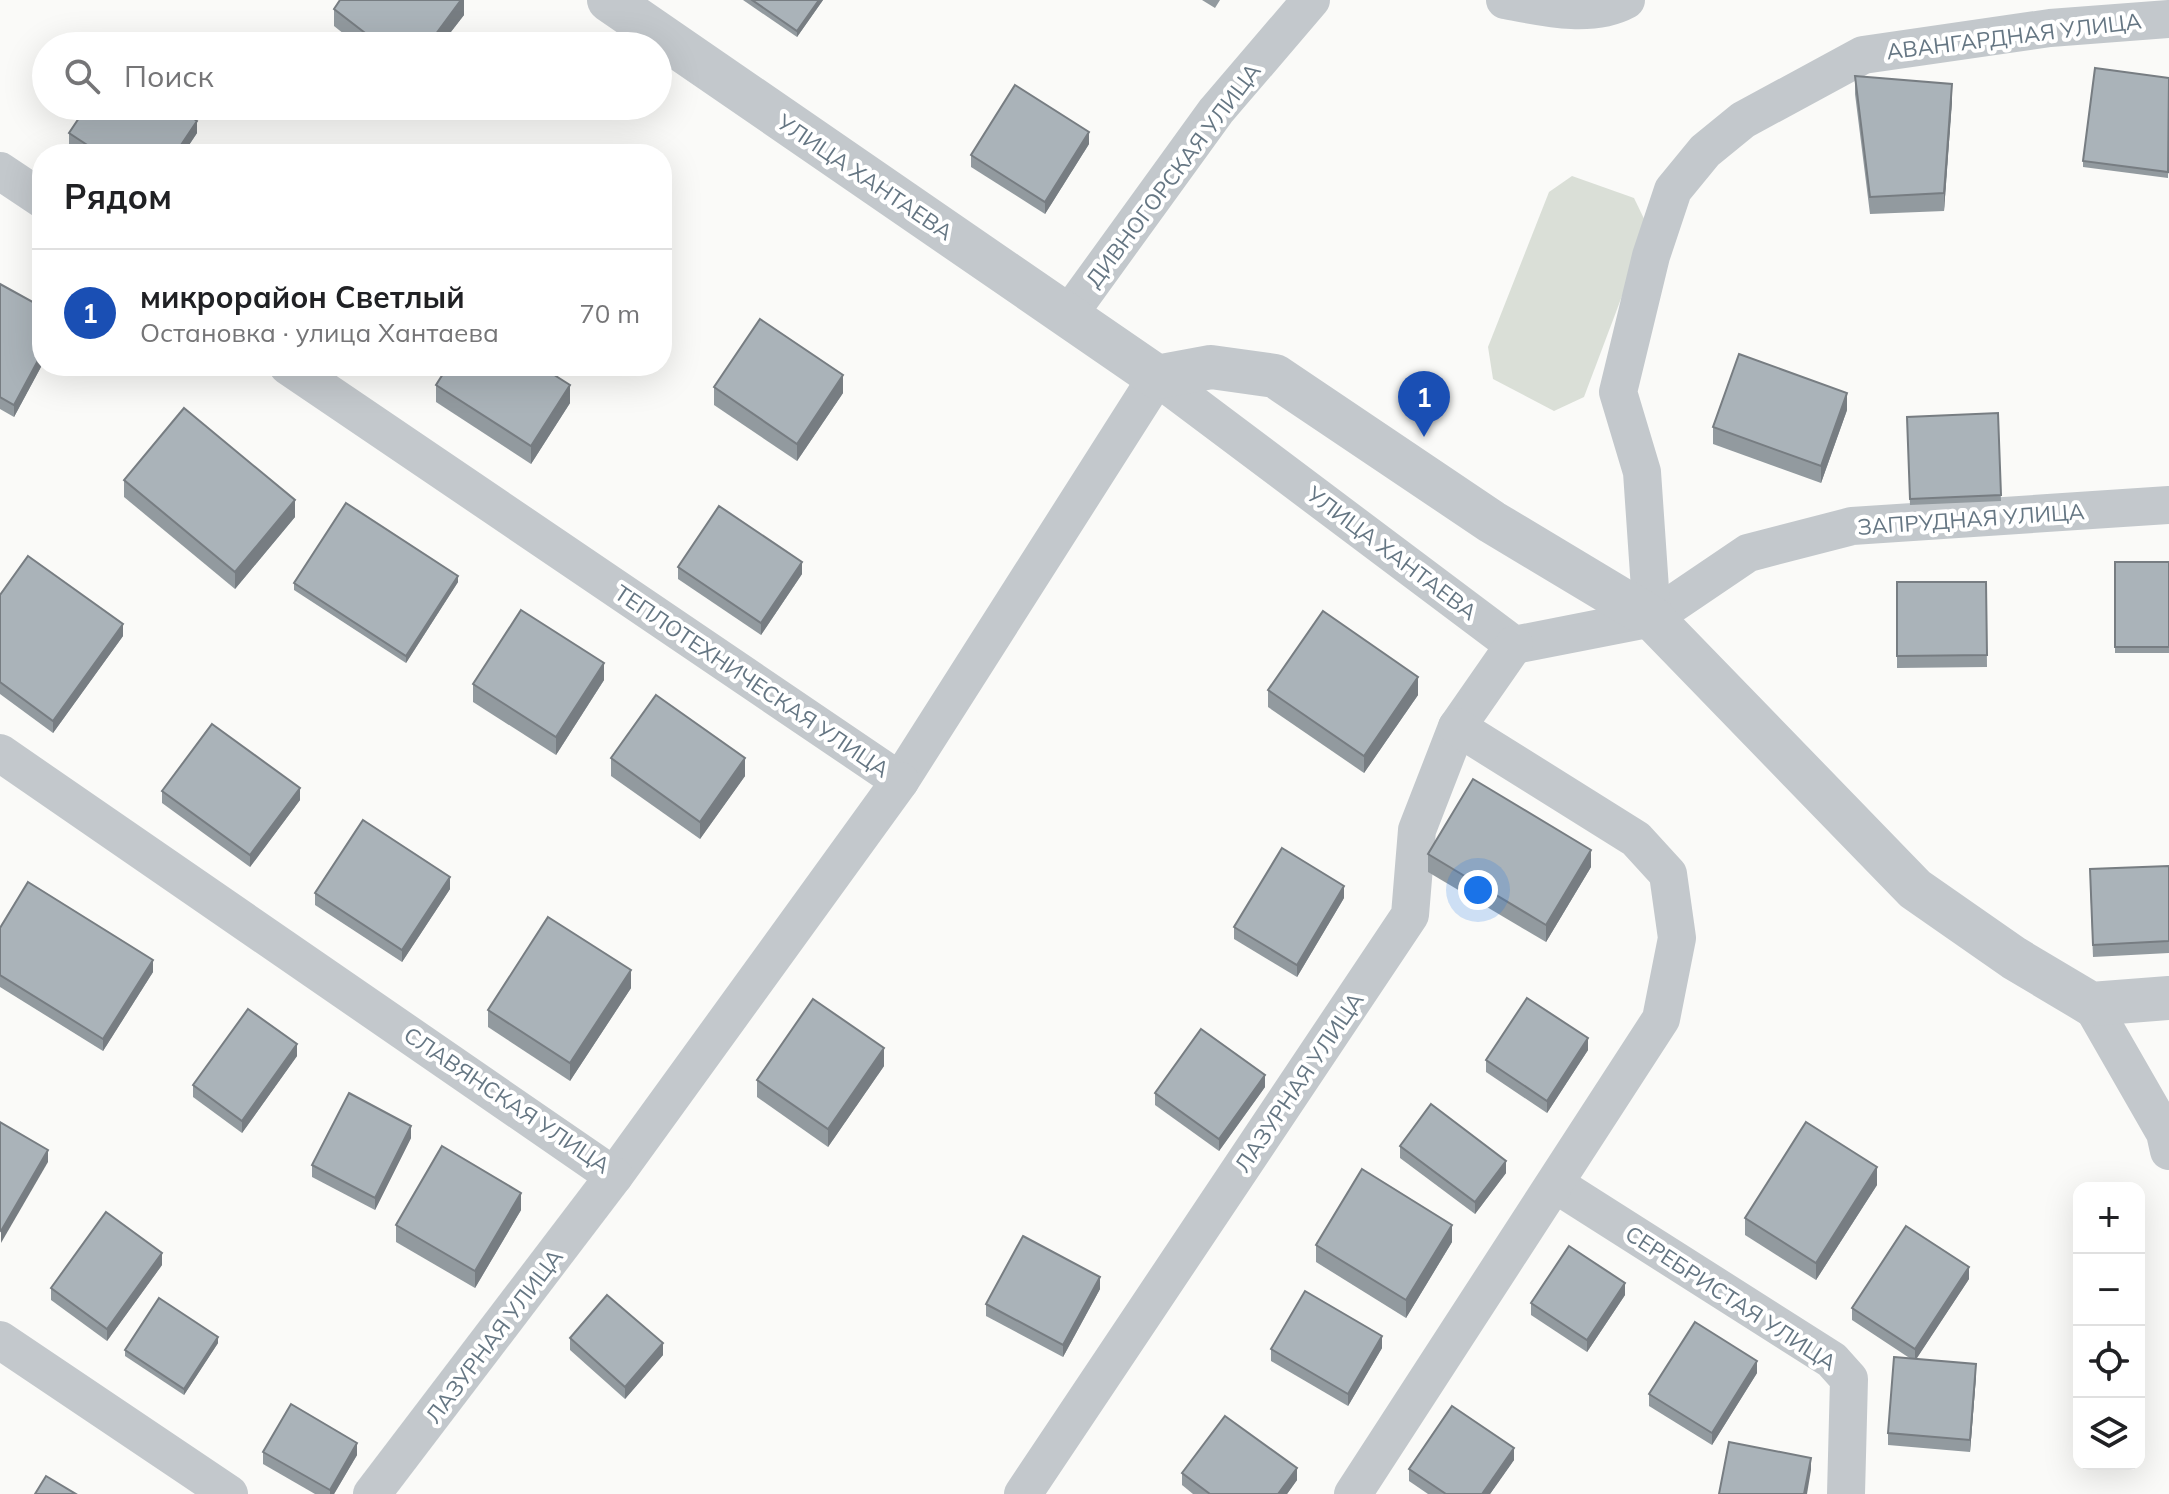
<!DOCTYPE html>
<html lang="ru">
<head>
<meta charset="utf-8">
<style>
	:root { --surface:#fff; --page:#f6f6f6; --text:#202124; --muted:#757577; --line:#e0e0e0; --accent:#1a73e8 }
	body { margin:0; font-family:Mulish,sans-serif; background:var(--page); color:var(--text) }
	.controls { position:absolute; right:24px; bottom:24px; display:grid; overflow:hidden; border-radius:16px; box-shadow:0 8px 32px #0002 }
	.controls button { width:72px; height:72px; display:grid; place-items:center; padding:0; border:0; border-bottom:2px solid var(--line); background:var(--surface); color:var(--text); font:40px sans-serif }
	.you { position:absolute; left:1478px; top:890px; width:28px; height:28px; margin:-20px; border:6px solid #fff; border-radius:50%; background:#1a73e8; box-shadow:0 0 0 12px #1a73e833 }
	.badge { display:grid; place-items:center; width:52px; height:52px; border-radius:50%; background:var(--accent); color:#fff; font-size:26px; font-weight:700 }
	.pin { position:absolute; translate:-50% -66px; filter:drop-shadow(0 2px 4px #0008) }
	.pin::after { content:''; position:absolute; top:42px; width:28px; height:24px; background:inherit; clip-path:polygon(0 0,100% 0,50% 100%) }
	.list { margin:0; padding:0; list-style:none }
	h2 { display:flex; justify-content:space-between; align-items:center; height:104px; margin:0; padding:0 32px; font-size:34px }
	h2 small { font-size:26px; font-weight:400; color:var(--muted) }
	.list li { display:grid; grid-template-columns:52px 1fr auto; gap:24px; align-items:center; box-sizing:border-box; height:128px; padding:0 32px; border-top:2px solid var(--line) }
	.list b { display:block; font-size:30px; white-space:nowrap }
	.list p { margin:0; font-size:26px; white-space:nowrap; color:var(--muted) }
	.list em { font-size:26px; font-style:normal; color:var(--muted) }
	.icon { flex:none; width:44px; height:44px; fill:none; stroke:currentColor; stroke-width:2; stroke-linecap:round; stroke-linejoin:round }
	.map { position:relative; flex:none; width:2169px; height:1494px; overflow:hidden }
	.search { position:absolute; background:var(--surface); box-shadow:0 8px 32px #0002; left:32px; top:32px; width:640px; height:88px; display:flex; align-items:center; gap:20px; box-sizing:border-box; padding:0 28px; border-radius:44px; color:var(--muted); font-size:30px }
	.panel { position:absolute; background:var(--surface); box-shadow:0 8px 32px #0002; left:32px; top:144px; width:640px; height:232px; border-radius:32px }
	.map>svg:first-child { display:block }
	.green { fill:#dadfd7 }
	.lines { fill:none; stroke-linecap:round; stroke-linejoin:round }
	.minor { stroke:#c3c8cc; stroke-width:38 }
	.tertiary { stroke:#c3c8cc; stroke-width:44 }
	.wall { fill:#929a9f }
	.shaded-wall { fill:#777d82 }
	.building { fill:#aab3b9; stroke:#777d82; stroke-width:2 }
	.labels { text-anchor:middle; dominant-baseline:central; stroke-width:8; stroke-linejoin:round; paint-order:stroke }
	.street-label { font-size:22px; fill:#657683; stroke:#fff }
</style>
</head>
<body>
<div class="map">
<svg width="2169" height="1494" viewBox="0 0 2169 1494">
	<rect width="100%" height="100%" fill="#fafaf8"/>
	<polygon class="green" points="1572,176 1634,198 1648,227 1584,397 1554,411 1493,379 1488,347 1549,192"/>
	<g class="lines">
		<g class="minor">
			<path d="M 1505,0 C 1542,7 1591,19 1626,0"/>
			<polyline points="0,171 42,199"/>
			<polyline points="1069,314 1216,111 1311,0"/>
			<polyline points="288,366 900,781 1157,377 1514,645 1652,618 1748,553 1852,526 2169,505"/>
			<polyline points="1652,618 1642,472 1618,392 1651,256 1673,190 1705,151 1743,120 1863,55 2050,28 2169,19"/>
			<polyline points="0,753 614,1176 900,781"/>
			<polyline points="2091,1004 2165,1133 2169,1151"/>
			<polyline points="1555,1184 1832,1360 1849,1379 1846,1494"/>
			<polyline points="0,1340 229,1494"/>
			<polyline points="372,1494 614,1176"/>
			<polyline points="1023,1494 1410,915 1417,830 1457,727 1514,645"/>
			<polyline points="1353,1494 1661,1019 1677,938 1668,874 1636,839 1457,727"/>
		</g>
		<polyline class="tertiary" points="609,0 1157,377 1211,367 1275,376 1492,522 1652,618 1915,889 2014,958 2091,1004 2169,998"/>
	</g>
	<g class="wall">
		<polygon points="464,0 464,15 440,46 359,46 334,26 334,9"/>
		<polygon points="743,0 823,0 797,37"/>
		<polygon points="1202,0 1220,0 1215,8"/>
		<polygon points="1855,76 1952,101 1944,211 1870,214 1855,94"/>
		<polygon points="2169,78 2168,178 2083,167 2083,161"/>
		<polygon points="69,133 197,133 183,154 83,154 69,145"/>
		<polygon points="1089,144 1045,214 971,167 971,155"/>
		<polygon points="0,284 42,307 42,365 14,417 0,409"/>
		<polygon points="436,385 570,403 531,464 436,402"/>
		<polygon points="714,387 843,393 797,461 714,405"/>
		<polygon points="1847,410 1821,483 1713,444 1713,427"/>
		<polygon points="1998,413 2001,501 1910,505 1907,417"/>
		<polygon points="124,480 295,517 235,589 124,497"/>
		<rect x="2115" y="562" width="54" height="91"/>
		<polygon points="678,567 802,574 761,635 678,579"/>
		<polygon points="458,582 406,663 294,590 294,583"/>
		<polygon points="1897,582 1986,582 1987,667 1897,668"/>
		<polygon points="0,595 123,636 53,733 0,694"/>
		<polygon points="604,680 556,755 473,702 473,684"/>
		<polygon points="1268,690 1418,695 1364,773 1268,707"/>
		<polygon points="611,758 745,776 700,839 611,776"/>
		<polygon points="162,791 300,800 250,867 162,803"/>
		<polygon points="1428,854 1591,867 1546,942 1428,872"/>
		<polygon points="2169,866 2169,953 2093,957 2090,881"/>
		<polygon points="450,889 402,962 315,905 315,893"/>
		<polygon points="1344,898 1297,977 1234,939 1234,927"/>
		<polygon points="0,928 153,972 103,1051 0,987"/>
		<polygon points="631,988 570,1081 488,1027 488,1010"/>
		<polygon points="1588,1050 1547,1113 1486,1072 1486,1060"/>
		<polygon points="297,1056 242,1133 193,1097 193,1085"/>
		<polygon points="884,1066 828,1147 757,1097 757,1080"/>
		<polygon points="1265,1087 1219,1151 1155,1105 1155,1093"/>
		<polygon points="411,1138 375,1210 312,1177 312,1165"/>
		<polygon points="1400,1146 1506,1173 1475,1214 1400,1158"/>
		<polygon points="1877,1185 1816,1280 1745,1235 1745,1218"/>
		<polygon points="521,1210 475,1288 396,1242 396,1225"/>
		<polygon points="1452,1242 1406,1318 1316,1262 1316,1245"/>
		<polygon points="162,1265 107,1341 51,1300 51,1288"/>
		<polygon points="1969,1279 1916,1359 1976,1376 1970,1452 1888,1445 1888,1433 1911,1359 1852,1320 1852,1308"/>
		<polygon points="1100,1289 1063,1357 986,1316 986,1304"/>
		<polygon points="1625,1295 1587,1352 1531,1315 1531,1303"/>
		<polygon points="570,1338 663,1355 625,1399 570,1350"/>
		<polygon points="218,1343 184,1395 125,1356 125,1350"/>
		<polygon points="1382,1348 1348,1406 1271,1361 1271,1349"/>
		<polygon points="1757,1373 1712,1445 1649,1406 1649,1394"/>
		<polygon points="263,1452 357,1455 334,1494 315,1494 263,1464"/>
		<polygon points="1514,1460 1490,1494 1428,1494 1409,1481 1409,1469"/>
		<polygon points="1182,1473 1297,1480 1287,1494 1193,1494 1182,1485"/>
	</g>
	<g class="shaded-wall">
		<polygon points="461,0 464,0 464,15 440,46 427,46"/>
		<polygon points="819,0 823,0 797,37 797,31"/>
		<polygon points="1952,84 1952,101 1944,211 1944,193"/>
		<polygon points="197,121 197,133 183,154 175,154"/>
		<polygon points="1089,132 1089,144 1045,214 1045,202"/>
		<polygon points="42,353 42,365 14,417 14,405"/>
		<polygon points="843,375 843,393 797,461 797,444"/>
		<polygon points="570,385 570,403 531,464 531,446"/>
		<polygon points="1847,393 1847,410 1821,483 1821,466"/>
		<polygon points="295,500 295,517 235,589 235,572"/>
		<polygon points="802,562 802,574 761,635 761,623"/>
		<polygon points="458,576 458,582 406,663 406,656"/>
		<polygon points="123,624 123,636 53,733 53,721"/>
		<polygon points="604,663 604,680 556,755 556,737"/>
		<polygon points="1418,677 1418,695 1364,773 1364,756"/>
		<polygon points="745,758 745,776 700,839 700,822"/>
		<polygon points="300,788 300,800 250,867 250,855"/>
		<polygon points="1591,850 1591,867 1546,942 1546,925"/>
		<polygon points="450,877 450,889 402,962 402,950"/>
		<polygon points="1344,886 1344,898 1297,977 1297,965"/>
		<polygon points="153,960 153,972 103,1051 103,1039"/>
		<polygon points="631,970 631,988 570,1081 570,1063"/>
		<polygon points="1588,1038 1588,1050 1547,1113 1547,1101"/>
		<polygon points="297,1044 297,1056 242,1133 242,1121"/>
		<polygon points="884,1048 884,1066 828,1147 828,1129"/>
		<polygon points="1265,1075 1265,1087 1219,1151 1219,1139"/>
		<polygon points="411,1126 411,1138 375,1210 375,1198"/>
		<polygon points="48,1150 48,1162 1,1243 1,1231"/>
		<polygon points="1506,1161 1506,1173 1475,1214 1475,1202"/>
		<polygon points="1877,1167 1877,1185 1816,1280 1816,1263"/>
		<polygon points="521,1193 521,1210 475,1288 475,1271"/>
		<polygon points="1452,1225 1452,1242 1406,1318 1406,1300"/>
		<polygon points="162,1253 162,1265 107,1341 107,1329"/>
		<polygon points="1969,1267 1969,1279 1915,1361 1915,1349"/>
		<polygon points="1100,1277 1100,1289 1063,1357 1063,1345"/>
		<polygon points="1625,1283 1625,1295 1587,1352 1587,1340"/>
		<polygon points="1382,1336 1382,1348 1348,1406 1348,1394"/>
		<polygon points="218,1337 218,1343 184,1395 184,1389"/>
		<polygon points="663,1343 663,1355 625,1399 625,1387"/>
		<polygon points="1757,1361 1757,1373 1712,1445 1712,1433"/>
		<polygon points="1976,1364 1976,1376 1970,1452 1970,1440"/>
		<polygon points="357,1443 357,1455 334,1494 330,1494 330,1490"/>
		<polygon points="1514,1448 1514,1460 1490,1494 1482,1494"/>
		<polygon points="1811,1458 1811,1470 1807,1494 1804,1494"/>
		<polygon points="1297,1468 1297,1480 1287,1494 1278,1494"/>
	</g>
	<g class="building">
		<polygon points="340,0 461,0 427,46 382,46 334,9"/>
		<polygon points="752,0 819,0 797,31"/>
		<polygon points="2095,68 2169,78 2168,172 2083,161"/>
		<polygon points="1855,76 1952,84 1944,193 1870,197"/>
		<polygon points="1015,85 1089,132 1045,202 971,155"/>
		<polygon points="87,106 175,106 197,121 175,154 101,154 69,133"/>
		<polygon points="0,284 42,307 42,353 14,405 0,397"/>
		<polygon points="760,319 843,375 797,444 714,387"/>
		<polygon points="1739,354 1847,393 1821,466 1713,427"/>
		<polygon points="448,366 540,366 570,385 531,446 436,385"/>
		<polygon points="184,408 295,500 235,572 124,480"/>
		<polygon points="1998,413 2001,495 1910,499 1907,417"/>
		<polygon points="346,503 458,576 406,656 294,583"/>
		<polygon points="719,506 802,562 761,623 678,567"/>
		<polygon points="28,556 123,624 53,721 0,682 0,595"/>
		<rect x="2115" y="562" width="54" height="85"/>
		<polygon points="1897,582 1986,582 1987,655 1897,656"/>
		<polygon points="521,610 604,663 556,737 473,684"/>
		<polygon points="1323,611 1418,677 1364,756 1268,690"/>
		<polygon points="656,695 745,758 700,822 611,758"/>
		<polygon points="212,724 300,788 250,855 162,791"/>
		<polygon points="1473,779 1591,850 1546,925 1428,854"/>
		<polygon points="363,820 450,877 402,950 315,893"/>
		<polygon points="1282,848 1344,886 1297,965 1234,927"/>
		<polygon points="2169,866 2169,941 2093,945 2090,869"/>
		<polygon points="28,882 153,960 103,1039 0,975 0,928"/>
		<polygon points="548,917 631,970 570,1063 488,1010"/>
		<polygon points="1527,998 1588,1038 1547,1101 1486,1060"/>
		<polygon points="813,999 884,1048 828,1129 757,1080"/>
		<polygon points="248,1009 297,1044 242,1121 193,1085"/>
		<polygon points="1201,1029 1265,1075 1219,1139 1155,1093"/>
		<polygon points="349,1093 411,1126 375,1198 312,1165"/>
		<polygon points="1431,1104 1506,1161 1475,1202 1400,1146"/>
		<polygon points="0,1122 48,1150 1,1231 0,1230"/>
		<polygon points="1806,1122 1877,1167 1816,1263 1745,1218"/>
		<polygon points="442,1146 521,1193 475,1271 396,1225"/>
		<polygon points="1362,1169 1452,1225 1406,1300 1316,1245"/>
		<polygon points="106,1212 162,1253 107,1329 51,1288"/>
		<polygon points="1906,1226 1969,1267 1915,1349 1852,1308"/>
		<polygon points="1023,1236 1100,1277 1063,1345 986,1304"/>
		<polygon points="1569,1246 1625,1283 1587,1340 1531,1303"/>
		<polygon points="1305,1291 1382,1336 1348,1394 1271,1349"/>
		<polygon points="607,1295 663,1343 625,1387 570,1338"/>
		<polygon points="159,1298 218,1337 184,1389 125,1350"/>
		<polygon points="1695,1322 1757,1361 1712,1433 1649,1394"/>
		<polygon points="1894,1357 1976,1364 1970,1440 1888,1433"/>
		<polygon points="291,1404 357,1443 330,1490 263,1452"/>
		<polygon points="1452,1406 1514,1448 1482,1494 1446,1494 1409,1469"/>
		<polygon points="1225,1416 1297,1468 1278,1494 1210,1494 1182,1473"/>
		<polygon points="1729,1442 1811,1458 1804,1494 1719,1494"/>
		<polygon points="46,1476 76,1494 35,1494"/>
	</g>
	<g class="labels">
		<g class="street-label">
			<text transform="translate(2014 36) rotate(-7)">АВАНГАРДНАЯ УЛИЦА</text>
			<text transform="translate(1173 175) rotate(-53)">ДИВНОГОРСКАЯ УЛИЦА</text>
			<text transform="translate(865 177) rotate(34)">УЛИЦА ХАНТАЕВА</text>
			<text transform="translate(1971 519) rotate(-4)">ЗАПРУДНАЯ УЛИЦА</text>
			<text transform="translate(1392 553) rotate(37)">УЛИЦА ХАНТАЕВА</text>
			<text transform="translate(752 681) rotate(34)">ТЕПЛОТЕХНИЧЕСКАЯ УЛИЦА</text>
			<text transform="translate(1299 1082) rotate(-56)">ЛАЗУРНАЯ УЛИЦА</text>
			<text transform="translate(507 1100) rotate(34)">СЛАВЯНСКАЯ УЛИЦА</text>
			<text transform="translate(1731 1298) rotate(33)">СЕРЕБРИСТАЯ УЛИЦА</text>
			<text transform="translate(494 1336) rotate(-53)">ЛАЗУРНАЯ УЛИЦА</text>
		</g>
	</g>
</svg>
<div class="controls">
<button>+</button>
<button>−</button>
<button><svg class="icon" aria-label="locate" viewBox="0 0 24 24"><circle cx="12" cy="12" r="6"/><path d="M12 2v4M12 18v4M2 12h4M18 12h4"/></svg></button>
<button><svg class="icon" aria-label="layers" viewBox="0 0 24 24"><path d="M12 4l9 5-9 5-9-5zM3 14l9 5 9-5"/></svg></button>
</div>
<div class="you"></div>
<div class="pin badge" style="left:1424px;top:437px;background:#1a4fb4">1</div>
<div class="search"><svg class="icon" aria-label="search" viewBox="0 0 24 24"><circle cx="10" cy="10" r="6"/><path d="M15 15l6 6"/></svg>Поиск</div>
<section class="panel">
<h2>Рядом<small></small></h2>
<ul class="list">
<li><span class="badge" style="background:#1a4fb4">1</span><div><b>микрорайон Светлый</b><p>Остановка · улица Хантаева</p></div><em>70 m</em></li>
</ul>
</section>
</div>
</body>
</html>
